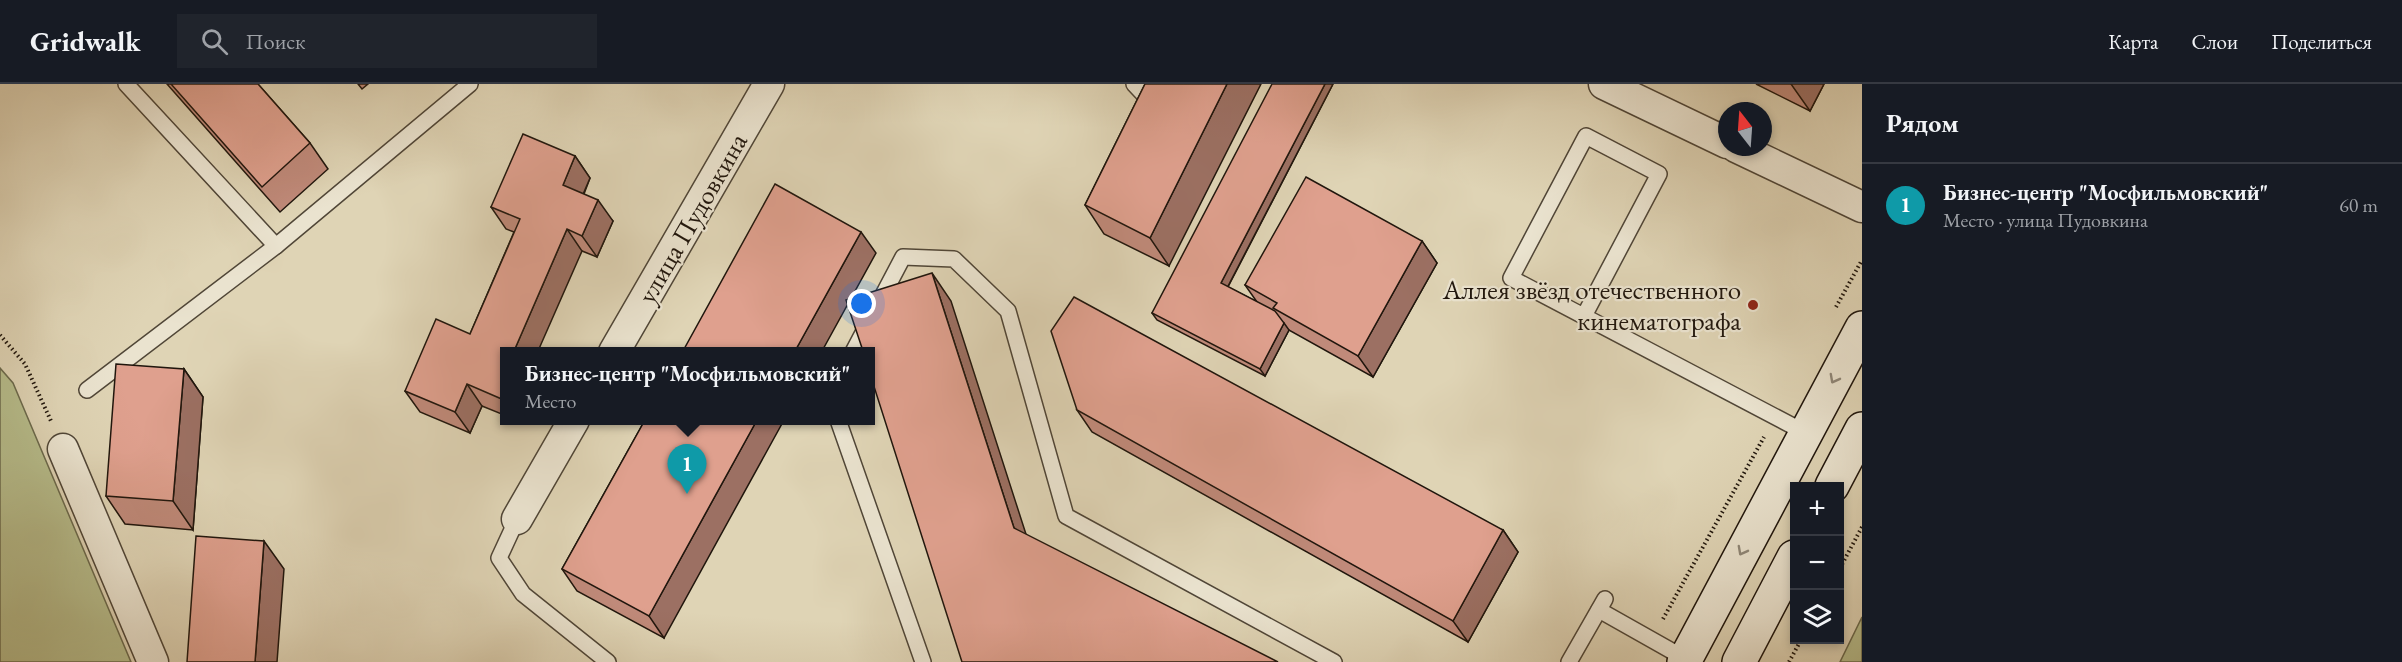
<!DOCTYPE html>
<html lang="ru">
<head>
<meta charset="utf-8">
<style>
	:root { --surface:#171b24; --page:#20242c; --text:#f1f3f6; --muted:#9ea1a6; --line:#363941; --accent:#d93025 }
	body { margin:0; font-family:"EB Garamond",serif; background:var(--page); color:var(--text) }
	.controls { position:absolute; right:18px; bottom:18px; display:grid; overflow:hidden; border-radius:0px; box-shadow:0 3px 9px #0003 }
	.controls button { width:54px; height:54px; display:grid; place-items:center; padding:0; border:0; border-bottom:2px solid var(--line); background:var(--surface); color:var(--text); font:30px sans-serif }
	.compass { position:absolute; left:1718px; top:18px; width:54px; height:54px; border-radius:50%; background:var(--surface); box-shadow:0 3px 9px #0003; rotate:343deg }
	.you { position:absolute; left:862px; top:220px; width:21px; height:21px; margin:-15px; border:4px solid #fff; border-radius:50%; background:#1a73e8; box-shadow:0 0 0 9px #1a73e833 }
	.badge { display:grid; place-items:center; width:39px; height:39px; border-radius:50%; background:var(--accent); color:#fff; font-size:20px; font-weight:700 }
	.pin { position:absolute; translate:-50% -50px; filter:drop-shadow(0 2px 3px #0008) }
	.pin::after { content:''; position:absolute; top:32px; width:21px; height:18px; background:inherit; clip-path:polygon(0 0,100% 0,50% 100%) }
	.popup { position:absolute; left:500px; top:263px; width:375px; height:78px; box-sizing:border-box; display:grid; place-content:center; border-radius:0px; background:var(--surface); filter:drop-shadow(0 2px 4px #0005); font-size:20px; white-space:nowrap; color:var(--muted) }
	.popup b { font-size:22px; color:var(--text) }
	.popup::after { content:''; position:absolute; left:50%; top:100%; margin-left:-12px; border:12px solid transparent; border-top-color:var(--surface) }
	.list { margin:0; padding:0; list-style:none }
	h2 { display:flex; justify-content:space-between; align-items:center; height:78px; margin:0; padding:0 24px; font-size:26px }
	h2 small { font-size:20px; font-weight:400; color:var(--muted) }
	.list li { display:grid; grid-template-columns:39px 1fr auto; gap:18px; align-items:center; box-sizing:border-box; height:84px; padding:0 24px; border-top:2px solid var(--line) }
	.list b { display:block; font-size:22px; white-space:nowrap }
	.list p { margin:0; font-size:20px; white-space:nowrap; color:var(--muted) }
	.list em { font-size:20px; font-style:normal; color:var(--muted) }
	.icon { flex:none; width:33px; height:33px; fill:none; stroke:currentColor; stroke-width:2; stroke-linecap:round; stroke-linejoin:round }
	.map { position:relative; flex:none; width:1862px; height:578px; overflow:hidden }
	header { display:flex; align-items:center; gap:36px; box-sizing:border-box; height:84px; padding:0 30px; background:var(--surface); border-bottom:2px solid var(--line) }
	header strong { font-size:28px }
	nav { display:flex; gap:33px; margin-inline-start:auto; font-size:21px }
	.search { width:420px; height:54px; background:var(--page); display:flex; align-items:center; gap:15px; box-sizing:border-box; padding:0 21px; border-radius:0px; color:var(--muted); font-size:22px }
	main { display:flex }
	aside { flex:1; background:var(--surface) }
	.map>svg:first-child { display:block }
	.green { fill:#b6bc8b; stroke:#6b694c; stroke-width:1.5 }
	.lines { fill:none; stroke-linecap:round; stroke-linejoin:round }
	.lane-casing { stroke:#504637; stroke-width:18 }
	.street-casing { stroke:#504637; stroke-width:33 }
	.secondary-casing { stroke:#20160d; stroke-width:36 }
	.path { stroke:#20160d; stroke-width:4; stroke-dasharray:1.5 3; stroke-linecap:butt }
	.lane { stroke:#eae3cf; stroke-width:15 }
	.street { stroke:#eae3cf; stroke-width:30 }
	.secondary { stroke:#eae3cf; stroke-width:33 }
	.wall { fill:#c08a7a; stroke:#20160d; stroke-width:1.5 }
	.shaded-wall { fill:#9c7063; stroke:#20160d; stroke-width:1.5 }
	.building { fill:#dfa08e; stroke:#20160d; stroke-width:1.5 }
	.oneway { stroke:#8f8778 }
	.poi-dot { fill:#8f2418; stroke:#eae3cf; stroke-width:2 }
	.labels { text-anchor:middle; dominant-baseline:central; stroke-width:4.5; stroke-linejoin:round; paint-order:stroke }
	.street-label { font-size:27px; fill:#20160d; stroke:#eae3cf }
	.poi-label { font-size:27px; fill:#20160d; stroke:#eae3cf; text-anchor:end }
</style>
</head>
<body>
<header>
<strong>Gridwalk</strong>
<div class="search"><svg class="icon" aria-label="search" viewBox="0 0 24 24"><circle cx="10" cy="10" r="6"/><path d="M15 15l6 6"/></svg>Поиск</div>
<nav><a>Карта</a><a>Слои</a><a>Поделиться</a></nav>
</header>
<main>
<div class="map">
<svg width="1862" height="578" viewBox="0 0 1862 578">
	<rect width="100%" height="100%" fill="#dfd4b5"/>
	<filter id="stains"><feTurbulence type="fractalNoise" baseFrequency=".00333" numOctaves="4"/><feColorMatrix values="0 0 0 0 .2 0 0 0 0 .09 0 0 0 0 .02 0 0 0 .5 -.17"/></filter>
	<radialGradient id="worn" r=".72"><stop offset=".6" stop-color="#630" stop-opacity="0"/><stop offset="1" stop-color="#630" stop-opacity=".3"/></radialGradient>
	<g class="green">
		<polygon points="0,284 13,299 131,578 0,578"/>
		<polygon points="1862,533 1862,578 1840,578"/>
	</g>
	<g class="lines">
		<g class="lane-casing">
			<g id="lane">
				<polyline points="126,0 276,162 470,0"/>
				<polyline points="1134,0 1151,18 1149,23"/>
				<polyline points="1584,232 1659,90 1586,52 1511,194 1806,349"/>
				<polyline points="853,268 903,173 954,175 1008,227 1066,432 1334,578"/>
				<polyline points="87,306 276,162"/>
				<polyline points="838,336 923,578"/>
				<polyline points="517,435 499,474 523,510 608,578"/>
				<polyline points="1599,526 1686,575"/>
				<polyline points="1569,578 1605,515"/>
			</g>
		</g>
		<g class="street-casing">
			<g id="street">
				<polyline points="1604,0 1727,59"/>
				<polyline points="1736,63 1862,123"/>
				<polyline points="614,268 769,0"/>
				<polyline points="63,365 153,578"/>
				<polyline points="517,435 574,336"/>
			</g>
		</g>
		<g class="secondary-casing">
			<g id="secondary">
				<polyline points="1832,402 1862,345"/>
				<polyline points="1684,578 1862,244"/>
				<polyline points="1739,578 1794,473"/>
			</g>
		</g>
		<g class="path">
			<polyline points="1836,223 1862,176"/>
			<polyline points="0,251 25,280 51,337"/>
			<polyline points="1840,484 1862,443"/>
			<polyline points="1663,535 1764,353"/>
			<polyline points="1789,578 1801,556"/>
		</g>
		<use href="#lane" class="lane"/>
		<use href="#street" class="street"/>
		<use href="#secondary" class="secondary"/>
	</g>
	<g class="wall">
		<polygon points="167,0 258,0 310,59 328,85 280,128"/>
		<polygon points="358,0 368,0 362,5"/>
		<polygon points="1145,0 1169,182 1104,150 1085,121"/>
		<polygon points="1333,0 1228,203 1257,218 1245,201 1422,157 1437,179 1373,293 1289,246 1265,292 1157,236 1152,229"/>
		<polygon points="1756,0 1824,0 1810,27"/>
		<polygon points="575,72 590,94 584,110 613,137 597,173 582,167 504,267 504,331 482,322 470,349 420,328 405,307 470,250 514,148 506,145 491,123"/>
		<polygon points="184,285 203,313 193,446 125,440 106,412"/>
		<polygon points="1077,326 1503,446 1518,468 1468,558 1092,348"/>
		<polygon points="645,336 664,554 577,507 562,485"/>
	</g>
	<g class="shaded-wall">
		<polygon points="1227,0 1261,0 1169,182 1150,154"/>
		<polygon points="1325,0 1333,0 1226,206 1221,199"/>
		<polygon points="1791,0 1824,0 1810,27"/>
		<polygon points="575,72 590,94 578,122 563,101"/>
		<polygon points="598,116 613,137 597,173 582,152"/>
		<polygon points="567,145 582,167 538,267 514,267"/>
		<polygon points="861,148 876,169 822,267 795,267"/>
		<polygon points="1422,157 1437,179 1373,293 1358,272"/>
		<polygon points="932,189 951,217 1033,472 1014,444"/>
		<polygon points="1284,239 1289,246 1265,292 1260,285"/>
		<polygon points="184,285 203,313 193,446 173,417"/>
		<polygon points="467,300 482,322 470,349 455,328"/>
		<polygon points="757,336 784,336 664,554 649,532"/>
		<polygon points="1503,446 1518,468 1468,558 1453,537"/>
		<polygon points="264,457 284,485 277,578 255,578"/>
	</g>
	<g class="building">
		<polygon points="171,0 258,0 310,59 262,103"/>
		<polygon points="1145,0 1227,0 1150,154 1085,121"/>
		<polygon points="1272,0 1325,0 1221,199 1275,227 1284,239 1260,285 1152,229"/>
		<polygon points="523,50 575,72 563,101 598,116 582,152 567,145 514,267 504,267 504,316 467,300 455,328 405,307 436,235 470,250 520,135 491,123"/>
		<polygon points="1306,93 1422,157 1358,272 1273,224 1277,219 1245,201"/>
		<polygon points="775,100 861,148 795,267 683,267"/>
		<polygon points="932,189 1014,444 1278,578 962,578 870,290 870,267 863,267 846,216"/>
		<polygon points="1074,213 1503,446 1453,537 1077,326 1051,247"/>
		<polygon points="116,280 184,285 173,417 106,412"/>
		<polygon points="645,336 757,336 649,532 562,485"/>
		<polygon points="196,452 264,457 255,578 187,578"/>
	</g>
	<defs><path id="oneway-chevron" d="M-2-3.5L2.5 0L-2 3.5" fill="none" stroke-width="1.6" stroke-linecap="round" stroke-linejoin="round" transform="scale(1.5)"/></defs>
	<g class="oneway">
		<use href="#oneway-chevron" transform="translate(1834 295) rotate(118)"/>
		<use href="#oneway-chevron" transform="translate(1742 467) rotate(118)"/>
	</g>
	<circle class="poi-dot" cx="1753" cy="221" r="6"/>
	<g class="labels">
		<g class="street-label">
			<text transform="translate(692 134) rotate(-60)">улица Пудовкина</text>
		</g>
		<g class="poi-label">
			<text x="1741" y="205">Аллея звёзд отечественного<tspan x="1741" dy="31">кинематографа</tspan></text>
		</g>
	</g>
	<rect width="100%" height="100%" filter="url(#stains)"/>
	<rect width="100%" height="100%" fill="url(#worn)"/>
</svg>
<div class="controls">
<button>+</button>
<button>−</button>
<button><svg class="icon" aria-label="layers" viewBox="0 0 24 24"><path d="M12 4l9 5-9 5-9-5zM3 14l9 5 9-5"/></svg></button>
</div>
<svg class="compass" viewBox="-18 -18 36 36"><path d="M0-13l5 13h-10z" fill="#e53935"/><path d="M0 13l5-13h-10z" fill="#9ea1a6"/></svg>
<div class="you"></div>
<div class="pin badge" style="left:687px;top:410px;background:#0f9aa8">1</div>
<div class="popup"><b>Бизнес-центр &quot;Мосфильмовский&quot;</b>Место</div>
</div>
<aside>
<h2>Рядом<small></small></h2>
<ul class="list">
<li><span class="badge" style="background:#0f9aa8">1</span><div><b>Бизнес-центр &quot;Мосфильмовский&quot;</b><p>Место · улица Пудовкина</p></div><em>60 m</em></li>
</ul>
</aside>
</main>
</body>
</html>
